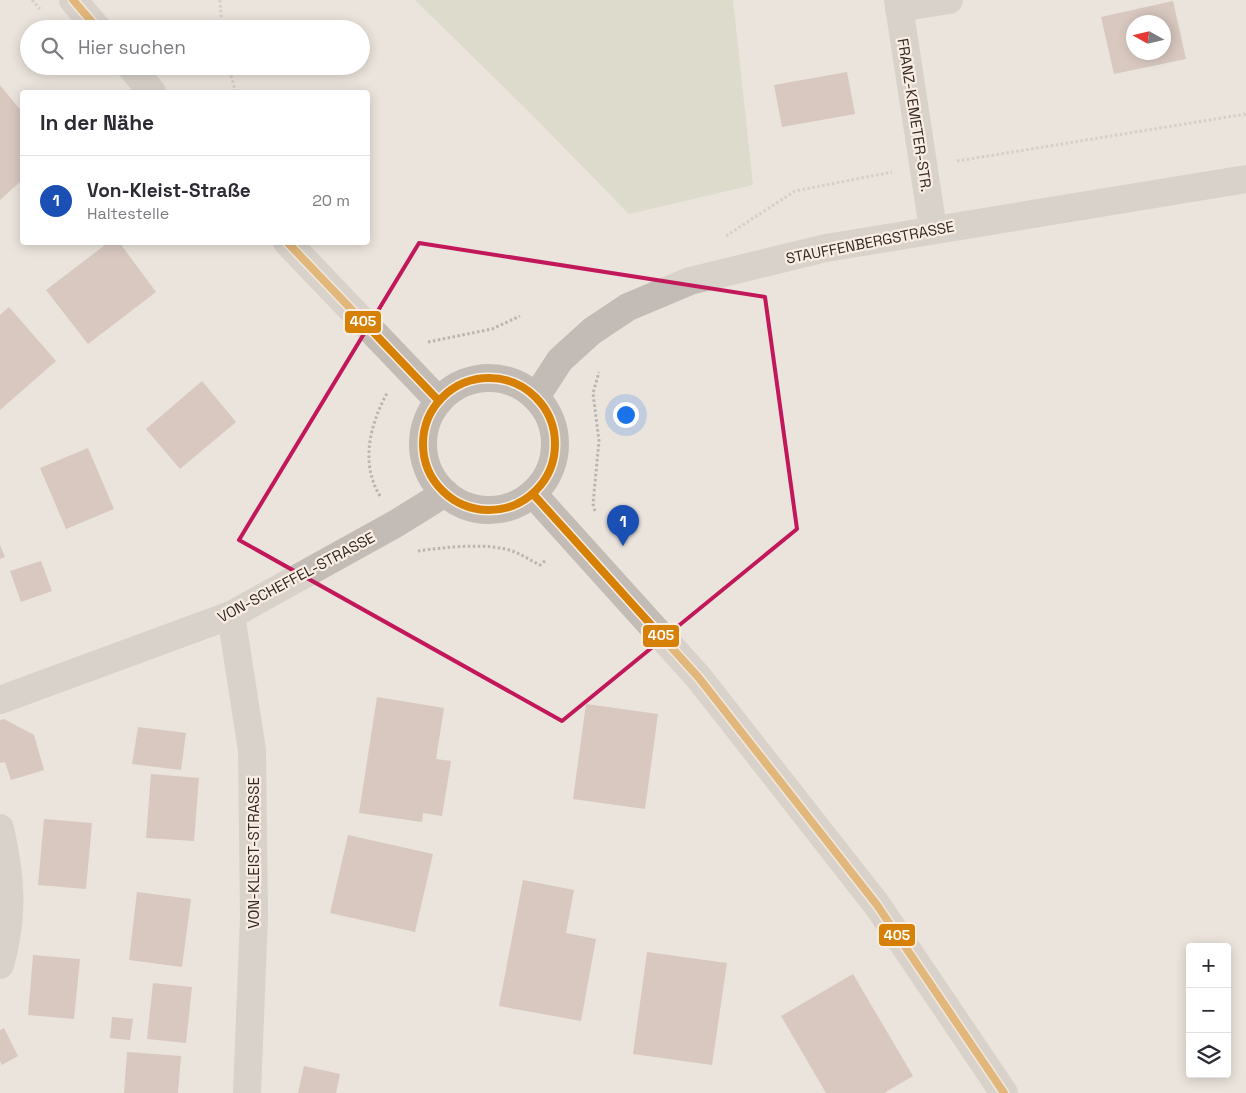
<!DOCTYPE html>
<html lang="de">
<head>
<meta charset="utf-8">
<style>
	:root { --surface:#fff; --page:#f7f7f7; --text:#2b2b33; --muted:#7c7c81; --line:#e1e1e2; --accent:#111827 }
	body { margin:0; font-family:"Space Grotesk",sans-serif; background:var(--page); color:var(--text) }
	.controls { position:absolute; right:15px; bottom:15px; display:grid; overflow:hidden; border-radius:5px; box-shadow:0 2px 12px #0003 }
	.controls button { width:45px; height:45px; display:grid; place-items:center; padding:0; border:0; border-bottom:1px solid var(--line); background:var(--surface); color:var(--text); font:25px sans-serif }
	.compass { position:absolute; left:1126px; top:15px; width:45px; height:45px; border-radius:50%; background:var(--surface); box-shadow:0 2px 12px #0003; rotate:278deg }
	.you { position:absolute; left:625px; top:414px; width:18px; height:18px; margin:-12px; border:4px solid #fff; border-radius:50%; background:#1a73e8; box-shadow:0 0 0 8px #1a73e833 }
	.badge { display:grid; place-items:center; width:32px; height:32px; border-radius:50%; background:var(--accent); color:#fff; font-size:16px; font-weight:700 }
	.pin { position:absolute; translate:-50% -41px; filter:drop-shadow(0 1px 2px #0008) }
	.pin::after { content:''; position:absolute; top:26px; width:18px; height:15px; background:inherit; clip-path:polygon(0 0,100% 0,50% 100%) }
	.list { margin:0; padding:0; list-style:none }
	h2 { display:flex; justify-content:space-between; align-items:center; height:65px; margin:0; padding:0 20px; font-size:21px }
	h2 small { font-size:16px; font-weight:400; color:var(--muted) }
	.list li { display:grid; grid-template-columns:32px 1fr auto; gap:15px; align-items:center; box-sizing:border-box; height:90px; padding:0 20px; border-top:1px solid var(--line) }
	.list b { display:block; font-size:19px; white-space:nowrap }
	.list p { margin:0; font-size:16px; white-space:nowrap; color:var(--muted) }
	.list em { font-size:16px; font-style:normal; color:var(--muted) }
	.icon { flex:none; width:28px; height:28px; fill:none; stroke:currentColor; stroke-width:2; stroke-linecap:round; stroke-linejoin:round }
	.map { position:relative; flex:none; width:1246px; height:1093px; overflow:hidden }
	.search { position:absolute; background:var(--surface); box-shadow:0 2px 12px #0003; left:20px; top:20px; width:350px; height:55px; display:flex; align-items:center; gap:12px; box-sizing:border-box; padding:0 18px; border-radius:28px; color:var(--muted); font-size:19px }
	.panel { position:absolute; background:var(--surface); box-shadow:0 2px 12px #0003; left:20px; top:90px; width:350px; height:155px; border-radius:5px }
	.map>svg:first-child { display:block }
	.green { fill:#ccd0b6 }
	.building { fill:#c0a79d; fill-rule:evenodd }
	.lines { fill:none; stroke-linecap:round; stroke-linejoin:round }
	.path { stroke:#bcb4af; stroke-width:3; stroke-dasharray:2.5 2.5; stroke-linecap:butt }
	.minor { stroke:#c3bcb6; stroke-width:28 }
	.bus-1-casing { stroke:#f9eee3; stroke-width:11 }
	.bus-1 { stroke:#d68106; stroke-width:8 }
	.marked { fill:none; stroke:#c2185b; stroke-width:4; stroke-linejoin:round }
	.labels { text-anchor:middle; dominant-baseline:central; stroke-width:4.5; stroke-linejoin:round; paint-order:stroke }
	.street-label { font-size:15px; fill:#342925; stroke:#f9eee3 }
	.line-badge { stroke:#f9eee3; stroke-width:2 }
	.badge-label { font-size:14px; text-anchor:middle; font-weight:bold; fill:#fff }
</style>
</head>
<body>
<div class="map">
<svg width="1246" height="1093" viewBox="0 0 1246 1093">
	<rect width="100%" height="100%" fill="#ebe4dc"/>
	<polygon class="green" points="415,0 733,0 753,185 629,214 531,114"/>
	<g class="building">
		<path d="M 1173,1 L 1186,59 L 1114,74 L 1101,17 ZM 1134,22 L 1164,22 L 1164,52 L 1134,52 Z"/>
		<polygon points="847,72 855,114 782,127 774,85"/>
		<polygon points="0,85 22,112 22,180 0,200"/>
		<polygon points="109,242 119,242 156,292 88,344 46,290"/>
		<polygon points="9,307 56,361 0,410 0,315"/>
		<polygon points="202,381 236,422 180,469 146,429"/>
		<polygon points="88,448 114,509 66,529 40,468"/>
		<polygon points="0,545 5,557 0,559"/>
		<polygon points="41,561 52,591 21,602 10,571"/>
		<polygon points="377,697 444,708 436,759 451,761 442,816 423,813 422,822 359,813"/>
		<polygon points="586,704 658,714 645,809 573,799"/>
		<polygon points="4,719 34,735 44,770 11,780 5,762 0,763 0,720"/>
		<polygon points="138,727 186,733 181,770 132,764"/>
		<polygon points="151,774 199,778 194,841 146,838"/>
		<polygon points="44,819 92,823 86,889 38,885"/>
		<polygon points="348,835 433,854 415,932 330,913"/>
		<polygon points="523,880 574,890 566,933 596,939 581,1021 499,1006"/>
		<polygon points="137,892 191,899 182,967 129,960"/>
		<polygon points="647,952 727,963 712,1065 633,1054"/>
		<polygon points="33,955 80,959 74,1019 28,1015"/>
		<polygon points="853,974 913,1076 884,1093 826,1093 781,1016"/>
		<polygon points="153,983 192,987 186,1043 147,1039"/>
		<polygon points="112,1017 133,1019 130,1040 110,1038"/>
		<polygon points="4,1028 18,1056 2,1065 0,1061 0,1030"/>
		<polygon points="127,1052 181,1056 178,1093 124,1093"/>
		<polygon points="304,1066 340,1074 336,1093 298,1093"/>
	</g>
	<g class="lines">
		<g class="path">
			<polyline points="32,0 40,9"/>
			<polyline points="220,0 222,29"/>
			<polyline points="228,66 236,92"/>
			<polyline points="957,161 1246,114"/>
			<polyline points="726,236 795,191 892,172"/>
			<polyline points="428,342 492,329 520,316"/>
			<path d="M 380,496 C 360,463 370,425 387,393"/>
			<polyline points="595,511 593,504 599,441 593,393 599,372"/>
			<path d="M 418,551 C 445,547 490,542 515,552 C 524,556 532,561 540,565 L 546,560"/>
		</g>
		<g class="minor">
			<polyline points="73,0 98,29"/>
			<polyline points="898,0 933,229"/>
			<polyline points="899,8 949,0"/>
			<polyline points="130,66 152,92"/>
			<polyline points="287,242 439,401"/>
			<circle cx="489" cy="444" r="66"/>
			<polyline points="536,397 560,360 592,331 628,307 690,281 826,248 1246,179"/>
			<polyline points="533,494 699,678 877,905 1004,1093"/>
			<polyline points="231,615 252,750 254,917 247,1093"/>
			<polyline points="0,700 231,615 397,523 445,493"/>
			<path d="M 0,828 C 11,877 14,916 0,965"/>
		</g>
		<g class="bus-1-casing">
			<g id="bus-1">
				<polyline points="73,0 98,29"/>
				<polyline points="287,242 439,401"/>
				<circle cx="489" cy="444" r="66"/>
				<polyline points="533,494 699,678 877,905 1004,1093"/>
			</g>
		</g>
		<use href="#bus-1" class="bus-1"/>
	</g>
	<path d="M0 0H1246V1093H0ZM 419,243 L 765,297 L 797,529 L 562,721 L 239,540 Z" fill="#ebe4dc" fill-opacity=".55" fill-rule="evenodd"/>
	<path class="marked" d="M 419,243 L 765,297 L 797,529 L 562,721 L 239,540 Z"/>
	<g class="labels">
		<g class="street-label">
			<text transform="translate(915 115) rotate(81)">FRANZ-KEMETER-STR.</text>
			<text transform="translate(870 242) rotate(-11)">STAUFFENBERGSTRASSE</text>
			<text transform="translate(296 577) rotate(-28)">VON-SCHEFFEL-STRASSE</text>
			<text transform="translate(253 853) rotate(-90)">VON-KLEIST-STRASSE</text>
		</g>
	</g>
	<g class="line-badge">
		<rect x="344" y="310" width="38" height="24" rx="5" fill="#d68106"/>
		<rect x="642" y="624" width="38" height="24" rx="5" fill="#d68106"/>
		<rect x="878" y="923" width="38" height="24" rx="5" fill="#d68106"/>
	</g>
	<g class="badge-label">
		<text x="363" y="326">405</text>
		<text x="661" y="640">405</text>
		<text x="897" y="940">405</text>
	</g>
</svg>
<div class="controls">
<button>+</button>
<button>−</button>
<button><svg class="icon" aria-label="layers" viewBox="0 0 24 24"><path d="M12 4l9 5-9 5-9-5zM3 14l9 5 9-5"/></svg></button>
</div>
<svg class="compass" viewBox="-18 -18 36 36"><path d="M0-13l5 13h-10z" fill="#e53935"/><path d="M0 13l5-13h-10z" fill="#7c7c81"/></svg>
<div class="you"></div>
<div class="pin badge" style="left:623px;top:546px;background:#1a4fb4">1</div>
<div class="search"><svg class="icon" aria-label="search" viewBox="0 0 24 24"><circle cx="10" cy="10" r="6"/><path d="M15 15l6 6"/></svg>Hier suchen</div>
<section class="panel">
<h2>In der Nähe<small></small></h2>
<ul class="list">
<li><span class="badge" style="background:#1a4fb4">1</span><div><b>Von-Kleist-Straße</b><p>Haltestelle</p></div><em>20 m</em></li>
</ul>
</section>
</div>
</body>
</html>
